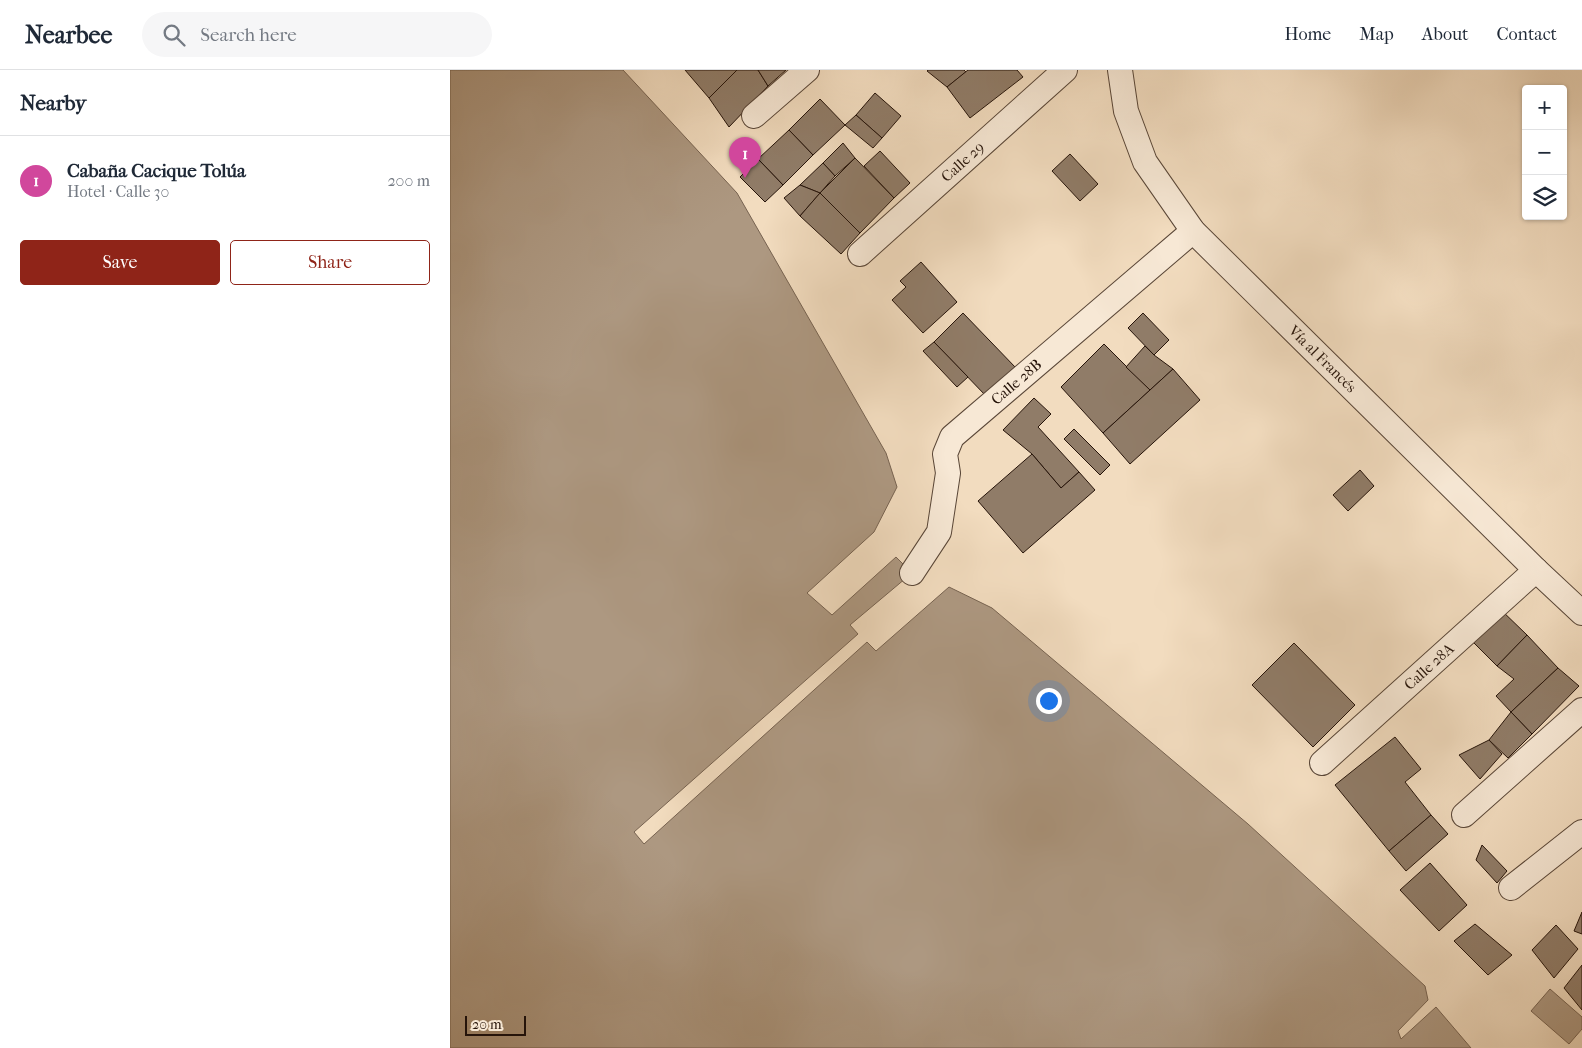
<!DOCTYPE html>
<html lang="en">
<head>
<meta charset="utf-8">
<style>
	:root { --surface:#fff; --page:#f6f6f7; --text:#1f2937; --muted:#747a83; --line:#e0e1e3; --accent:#8f2418 }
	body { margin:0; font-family:"IM FELL French Canon",serif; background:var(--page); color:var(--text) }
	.controls { position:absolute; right:15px; top:15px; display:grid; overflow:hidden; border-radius:5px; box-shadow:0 1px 4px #0004 }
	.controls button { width:45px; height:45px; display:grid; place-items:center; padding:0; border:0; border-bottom:1px solid var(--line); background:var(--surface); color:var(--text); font:25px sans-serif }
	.scale { position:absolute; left:15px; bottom:12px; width:61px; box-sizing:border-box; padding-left:5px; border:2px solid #26140a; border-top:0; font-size:14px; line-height:18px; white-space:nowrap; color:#26140a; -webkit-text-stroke:4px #f7e8d5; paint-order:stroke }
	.you { position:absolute; left:598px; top:630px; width:18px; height:18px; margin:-12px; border:4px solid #fff; border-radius:50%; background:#1a73e8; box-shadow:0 0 0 8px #1a73e833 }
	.badge { display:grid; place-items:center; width:32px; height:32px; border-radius:50%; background:var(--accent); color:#fff; font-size:16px; font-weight:700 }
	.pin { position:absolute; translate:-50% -41px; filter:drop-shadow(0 1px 2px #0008) }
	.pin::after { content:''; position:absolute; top:26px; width:18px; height:15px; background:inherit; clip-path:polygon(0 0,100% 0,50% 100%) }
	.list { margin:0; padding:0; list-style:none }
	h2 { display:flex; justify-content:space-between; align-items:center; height:65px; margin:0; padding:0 20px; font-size:21px }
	h2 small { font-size:16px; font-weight:400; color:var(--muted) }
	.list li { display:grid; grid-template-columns:32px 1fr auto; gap:15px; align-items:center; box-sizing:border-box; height:90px; padding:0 20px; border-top:1px solid var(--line) }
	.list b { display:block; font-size:19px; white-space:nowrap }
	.list p { margin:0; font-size:16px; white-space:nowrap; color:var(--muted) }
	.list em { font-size:16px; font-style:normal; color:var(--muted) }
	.actions { display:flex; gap:10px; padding:15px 20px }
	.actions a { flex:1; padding:11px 0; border:1px solid var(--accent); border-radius:5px; text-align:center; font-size:18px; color:var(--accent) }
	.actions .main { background:var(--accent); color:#fff }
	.icon { flex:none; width:28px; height:28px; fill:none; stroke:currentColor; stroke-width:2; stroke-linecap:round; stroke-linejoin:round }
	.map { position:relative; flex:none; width:1132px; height:978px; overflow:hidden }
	header { display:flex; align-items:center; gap:30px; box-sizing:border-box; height:70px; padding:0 25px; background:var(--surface); border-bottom:1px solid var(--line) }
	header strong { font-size:24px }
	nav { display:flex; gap:28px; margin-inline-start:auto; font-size:18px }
	.search { width:350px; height:45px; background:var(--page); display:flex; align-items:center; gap:12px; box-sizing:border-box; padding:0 18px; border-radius:28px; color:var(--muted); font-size:19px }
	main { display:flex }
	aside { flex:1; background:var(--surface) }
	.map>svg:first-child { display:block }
	.water { fill:#ad9881; stroke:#776351 }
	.building { fill:#907c68; stroke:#26140a }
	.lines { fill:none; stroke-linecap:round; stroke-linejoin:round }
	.street-casing { stroke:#594637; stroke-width:26 }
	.street { stroke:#f7e8d5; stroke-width:24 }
	.labels { text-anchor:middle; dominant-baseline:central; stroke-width:4; stroke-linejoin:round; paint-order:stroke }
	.street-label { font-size:15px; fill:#26140a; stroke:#f7e8d5 }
</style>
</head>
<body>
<header>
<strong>Nearbee</strong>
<div class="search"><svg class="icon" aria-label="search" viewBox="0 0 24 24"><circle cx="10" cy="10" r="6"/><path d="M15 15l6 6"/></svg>Search here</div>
<nav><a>Home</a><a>Map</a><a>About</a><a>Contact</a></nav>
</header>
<main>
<aside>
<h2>Nearby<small></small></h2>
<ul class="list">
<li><span class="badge" style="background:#d1479c">1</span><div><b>Cabaña Cacique Tolúa</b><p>Hotel · Calle 30</p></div><em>200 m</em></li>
</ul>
<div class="actions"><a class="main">Save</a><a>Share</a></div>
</aside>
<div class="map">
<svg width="1132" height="978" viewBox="0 0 1132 978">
	<rect width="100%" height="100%" fill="#f2dcbf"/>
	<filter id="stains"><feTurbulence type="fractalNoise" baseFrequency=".004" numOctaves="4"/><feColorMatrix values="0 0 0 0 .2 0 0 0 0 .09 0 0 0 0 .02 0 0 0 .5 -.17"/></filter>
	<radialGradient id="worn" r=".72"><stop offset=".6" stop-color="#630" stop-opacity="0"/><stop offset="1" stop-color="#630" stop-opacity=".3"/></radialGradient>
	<g class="water">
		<polygon points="0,0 173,0 287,123 436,383 447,417 424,462 357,523 382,545 446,487 462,503 400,555 408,564 184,762 194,774 417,572 426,581 499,517 542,538 798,754 975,916 978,930 948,961 951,969 986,937 1021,978 0,978"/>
		<polygon points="1100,919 1132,947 1132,959 1119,974 1081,941"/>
	</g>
	<g class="building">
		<polygon points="235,0 287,0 259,28"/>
		<polygon points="287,0 308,0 318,16 279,57 259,28"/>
		<polygon points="308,0 336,0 318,16"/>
		<polygon points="478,0 514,0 516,2 497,17 477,1"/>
		<polygon points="518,0 567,0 573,7 520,48 497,17"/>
		<polygon points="425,23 451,46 432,68 406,45"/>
		<polygon points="370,29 395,55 363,85 339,60"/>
		<polygon points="406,45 432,68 423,78 395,55"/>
		<polygon points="339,60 363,85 333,115 308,89"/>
		<polygon points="393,73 405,88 385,106 373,93"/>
		<polygon points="430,81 460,113 444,128 414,96"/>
		<polygon points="620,84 648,114 630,131 602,101"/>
		<polygon points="405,88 444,128 410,163 370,123"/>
		<polygon points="308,89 333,115 315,132 290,107"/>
		<polygon points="373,93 385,106 370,123 350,115"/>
		<polygon points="350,115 370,123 350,146 334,128"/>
		<polygon points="370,123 410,163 391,184 350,146"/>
		<polygon points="471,192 507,232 473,263 442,230 456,217 450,211"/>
		<polygon points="513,243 566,298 537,327 484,272"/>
		<polygon points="693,243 719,270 704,285 678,258"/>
		<polygon points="484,272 518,307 507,317 473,281"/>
		<polygon points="654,274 700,320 653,363 611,317"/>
		<polygon points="695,276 704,285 723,299 700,320 676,297"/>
		<polygon points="723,299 750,330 680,394 653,363"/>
		<polygon points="584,328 601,344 588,357 629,402 611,418 582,384 553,360"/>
		<polygon points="624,359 660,395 650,405 614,369"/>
		<polygon points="582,384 611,418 629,402 645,420 573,483 528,431"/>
		<polygon points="910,400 924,416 898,441 883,425"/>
		<polygon points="1048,537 1077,565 1047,596 1019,568"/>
		<polygon points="1077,565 1108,598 1061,642 1046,626 1064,609 1047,596"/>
		<polygon points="844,573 905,635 863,677 802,615"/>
		<polygon points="1108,598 1129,616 1082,664 1061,642"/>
		<polygon points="1061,642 1082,664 1058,688 1039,670"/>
		<polygon points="945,667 971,699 955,712 981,745 939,781 885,715"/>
		<polygon points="1039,670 1052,684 1030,709 1009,685"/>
		<polygon points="981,745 998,764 956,801 939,781"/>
		<polygon points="1032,775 1057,801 1047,813 1026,790"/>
		<polygon points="980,793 1017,835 989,861 950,820"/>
		<polygon points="1132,842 1132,864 1124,861"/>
		<polygon points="1025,854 1062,885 1038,905 1004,871"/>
		<polygon points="1106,855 1128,879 1104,908 1082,880"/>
		<polygon points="1132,895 1132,940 1114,918"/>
	</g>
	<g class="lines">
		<g class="street-casing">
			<g id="street">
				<path id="s1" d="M 670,0 L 676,41 L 695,92 L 743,161 L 1086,500 L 1132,543"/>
				<polyline points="304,46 357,0"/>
				<path id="s2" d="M 410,184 L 615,0"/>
				<path id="s3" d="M 462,503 L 489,462 L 498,403 L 495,384 L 502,367 L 743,161"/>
				<path id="s4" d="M 872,693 L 1086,500"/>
				<polyline points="1014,745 1132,640"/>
				<polyline points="1061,818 1132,762"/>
			</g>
		</g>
		<use href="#street" class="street"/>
	</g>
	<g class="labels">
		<g class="street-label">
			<text stroke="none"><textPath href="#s2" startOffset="138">Calle 29</textPath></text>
			<text stroke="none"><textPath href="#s1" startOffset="362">Vía al Francés</textPath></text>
			<text stroke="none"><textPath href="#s3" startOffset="231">Calle 28B</textPath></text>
			<text stroke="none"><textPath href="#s4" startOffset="144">Calle 28A</textPath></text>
		</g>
	</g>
	<rect width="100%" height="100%" filter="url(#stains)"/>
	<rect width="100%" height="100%" fill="url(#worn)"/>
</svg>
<div class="controls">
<button>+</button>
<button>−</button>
<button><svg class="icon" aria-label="layers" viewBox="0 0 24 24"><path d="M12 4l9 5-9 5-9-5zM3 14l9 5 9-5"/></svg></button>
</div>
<div class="scale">20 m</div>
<div class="you"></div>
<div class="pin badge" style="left:295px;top:108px;background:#d1479c">1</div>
</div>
</main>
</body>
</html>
